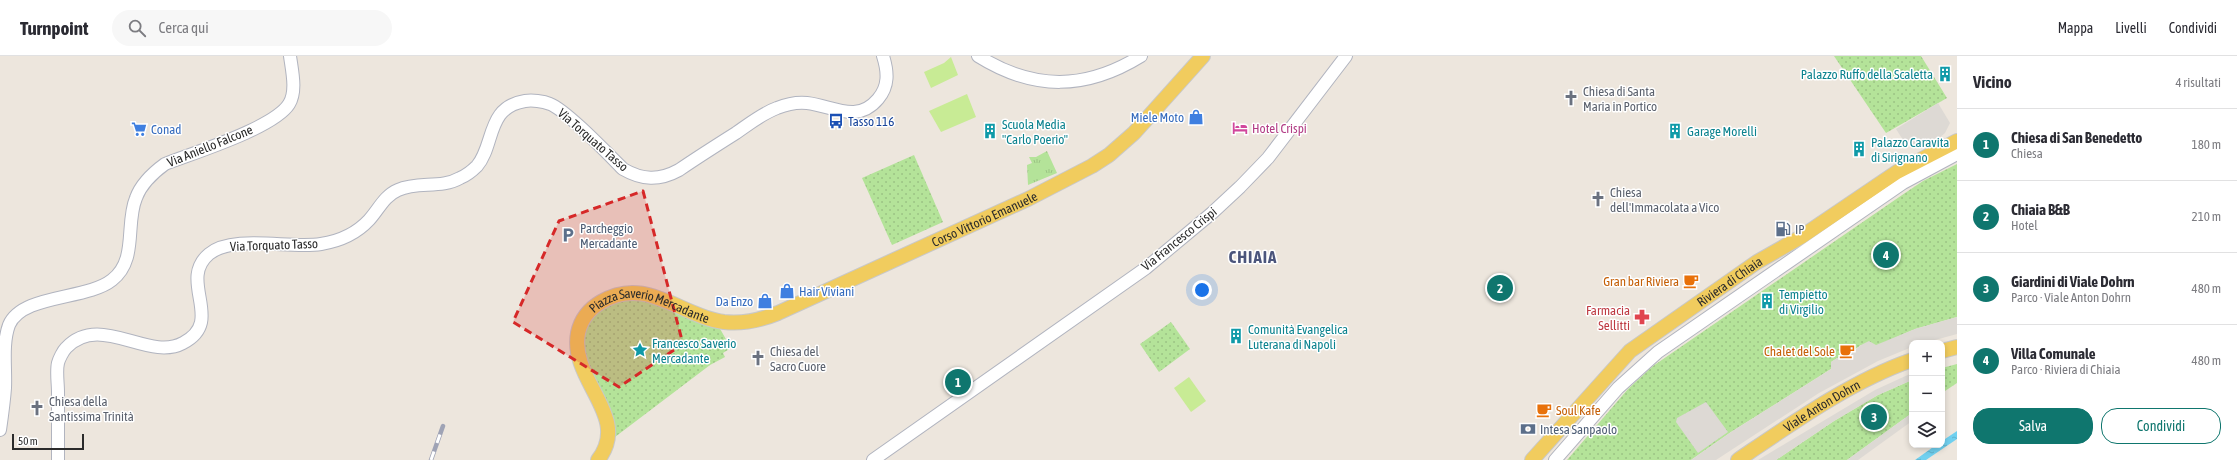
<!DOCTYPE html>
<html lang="it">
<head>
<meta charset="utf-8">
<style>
	:root { --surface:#fff; --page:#f7f7f7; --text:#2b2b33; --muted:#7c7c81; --line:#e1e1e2; --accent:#0f766e }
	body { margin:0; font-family:"Asap Condensed",sans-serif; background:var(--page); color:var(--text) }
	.controls { position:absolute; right:12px; bottom:12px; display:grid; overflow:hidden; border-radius:8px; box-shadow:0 2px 6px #0003 }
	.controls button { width:36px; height:36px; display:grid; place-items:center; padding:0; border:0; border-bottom:1px solid var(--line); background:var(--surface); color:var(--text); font:20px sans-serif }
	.scale { position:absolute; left:12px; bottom:10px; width:72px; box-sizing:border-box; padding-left:4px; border:2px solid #2b2b2b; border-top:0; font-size:11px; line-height:14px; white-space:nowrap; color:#2b2b2b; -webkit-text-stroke:3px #fff; paint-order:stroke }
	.you { position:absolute; left:1202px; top:234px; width:14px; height:14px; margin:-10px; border:3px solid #fff; border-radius:50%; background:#1a73e8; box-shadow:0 0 0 6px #1a73e833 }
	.badge { display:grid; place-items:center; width:26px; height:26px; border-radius:50%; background:var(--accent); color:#fff; font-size:13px; font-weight:700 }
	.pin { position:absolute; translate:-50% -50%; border:2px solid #fff; box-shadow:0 1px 4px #0006 }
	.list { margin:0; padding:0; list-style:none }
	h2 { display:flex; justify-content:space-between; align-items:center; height:52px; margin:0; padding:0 16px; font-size:17px }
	h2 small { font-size:13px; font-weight:400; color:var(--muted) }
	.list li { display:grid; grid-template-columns:26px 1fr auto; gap:12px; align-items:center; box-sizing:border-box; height:72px; padding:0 16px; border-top:1px solid var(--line) }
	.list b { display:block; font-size:15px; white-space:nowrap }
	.list p { margin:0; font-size:13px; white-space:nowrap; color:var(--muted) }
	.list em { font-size:13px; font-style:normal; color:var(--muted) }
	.actions { display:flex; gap:8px; padding:12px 16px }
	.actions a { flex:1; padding:9px 0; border:1px solid var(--accent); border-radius:16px; text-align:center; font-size:14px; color:var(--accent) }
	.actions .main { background:var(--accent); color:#fff }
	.icon { flex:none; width:22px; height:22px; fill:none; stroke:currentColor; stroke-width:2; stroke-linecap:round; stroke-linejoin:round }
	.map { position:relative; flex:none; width:1957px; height:404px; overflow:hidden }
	header { display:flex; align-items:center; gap:24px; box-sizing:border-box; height:56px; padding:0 20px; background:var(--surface); border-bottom:1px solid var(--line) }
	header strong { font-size:19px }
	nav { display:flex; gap:22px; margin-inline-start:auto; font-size:14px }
	.search { width:280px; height:36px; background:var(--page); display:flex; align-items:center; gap:10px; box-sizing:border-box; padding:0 14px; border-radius:22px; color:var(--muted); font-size:15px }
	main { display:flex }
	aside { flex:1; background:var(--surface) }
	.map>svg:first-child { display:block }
	.grass { fill:url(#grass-tufts) }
	.park { fill:url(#park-dots) }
	.pitch { fill:#c8eb95 }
	.plaza { fill:#ddd9d4 }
	.water { fill:url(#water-ripples) }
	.pier { fill:#ede6dd }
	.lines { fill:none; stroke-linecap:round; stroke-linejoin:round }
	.secondary-casing { stroke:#b1b4bf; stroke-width:14 }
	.primary-casing { stroke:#c8c8c8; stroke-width:16 }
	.secondary { stroke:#fff; stroke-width:12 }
	.primary { stroke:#f1cc5e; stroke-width:14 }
	.rail-casing { stroke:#9fa3b5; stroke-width:4.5 }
	.rail { stroke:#fff; stroke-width:3; stroke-dasharray:9; stroke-linecap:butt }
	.marked { fill:#d62828; fill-opacity:0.2; stroke:#d62828; stroke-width:3; stroke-dasharray:8 5; stroke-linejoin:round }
	.labels { text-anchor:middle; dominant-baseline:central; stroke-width:3; stroke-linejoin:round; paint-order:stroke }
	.culture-label { font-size:13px; fill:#0d838f; stroke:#fff; text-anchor:start }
	.worship-label { font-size:13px; fill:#5b616d; stroke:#fff; text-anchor:start }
	.shop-label { font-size:13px; fill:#366cbe; stroke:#fff; text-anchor:end }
	.transit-label { font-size:13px; fill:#164399; stroke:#fff; text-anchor:start }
	.hotel-label { font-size:13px; fill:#b23c85; stroke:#fff; text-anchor:start }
	.street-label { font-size:13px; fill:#2b2b2b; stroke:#fff }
	.service-label { font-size:13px; fill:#4e5e75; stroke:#fff; text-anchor:start }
	.food-label { font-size:13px; fill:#c56008; stroke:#fff; text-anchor:end }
	.health-label { font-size:13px; fill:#be3a42; stroke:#fff; text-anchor:end }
	.district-label { font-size:17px; font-weight:bold; letter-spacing:1px; fill:#4b557c; stroke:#fff }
</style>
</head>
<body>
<header>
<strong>Turnpoint</strong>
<div class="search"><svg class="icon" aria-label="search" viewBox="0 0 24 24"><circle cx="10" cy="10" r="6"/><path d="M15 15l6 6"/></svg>Cerca qui</div>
<nav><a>Mappa</a><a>Livelli</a><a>Condividi</a></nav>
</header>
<main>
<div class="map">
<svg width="1957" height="404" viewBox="0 0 1957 404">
	<defs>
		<pattern id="grass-tufts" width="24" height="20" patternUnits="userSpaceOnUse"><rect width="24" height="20" fill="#b4e399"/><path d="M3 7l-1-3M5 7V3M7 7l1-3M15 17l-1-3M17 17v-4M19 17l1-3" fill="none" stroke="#9bc384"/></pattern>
		<pattern id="park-dots" width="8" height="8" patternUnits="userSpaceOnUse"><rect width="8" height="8" fill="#b4e399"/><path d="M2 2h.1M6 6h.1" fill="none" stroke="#9bc384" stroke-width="1.8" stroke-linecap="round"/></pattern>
		<pattern id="water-ripples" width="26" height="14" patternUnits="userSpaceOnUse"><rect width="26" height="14" fill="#70d0ef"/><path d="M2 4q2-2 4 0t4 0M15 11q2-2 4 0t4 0" fill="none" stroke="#61b3cd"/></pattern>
	</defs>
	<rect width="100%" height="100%" fill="#ede6dd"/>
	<polygon class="grass" points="1047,95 1057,117 1028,129 1027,109 1032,107 1029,101 1036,101"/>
	<g class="park">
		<polygon points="1834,0 1921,0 1947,42 1886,77"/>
		<polygon points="914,99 943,166 892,189 862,122"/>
		<polygon points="1957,108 1957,261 1915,273 1876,290 1861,289 1854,294 1851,289 1847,288 1846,291 1840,292 1842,299 1831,306 1831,313 1731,376 1691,404 1567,404 1628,333 1653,310 1905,137 1923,125"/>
		<path d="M 640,242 L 719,271 L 731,292 L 723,297 L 725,301 L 710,309 L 615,381 L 614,371 C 600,339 561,279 603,253 C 607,251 611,247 616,245 C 623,243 632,243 640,242 Z"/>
		<polygon points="1171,266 1190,293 1159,316 1140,288"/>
		<polygon points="1957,308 1957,327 1942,337 1942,312"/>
		<polygon points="1912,324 1912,357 1847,404 1776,404 1834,365 1878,339"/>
	</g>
	<g class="pitch">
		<polygon points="951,1 958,19 931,32 924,16 944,7"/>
		<polygon points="967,38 976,61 941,76 929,55"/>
		<polygon points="1189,321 1206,345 1191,356 1174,332"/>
	</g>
	<g class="plaza">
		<polygon points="1938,47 1950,67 1945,77 1939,82 1911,89 1905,87 1896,73"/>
		<polygon points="1957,261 1957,278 1924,287 1912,287 1912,291 1878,305 1819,337 1716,404 1691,404 1731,376 1831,313 1831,306 1842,299 1846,302 1861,289 1869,285 1876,289 1915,273"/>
		<polygon points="1912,317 1912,324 1878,339 1834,365 1776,404 1758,404 1875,334"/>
		<polygon points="1706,346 1728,376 1698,397 1676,366 1677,362"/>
		<polygon points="1912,357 1912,365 1858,404 1847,404"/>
	</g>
	<polygon class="water" points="1957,375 1957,404 1915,404 1936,389 1942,389 1942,385"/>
	<polygon class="pier" points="1957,383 1957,404 1926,404"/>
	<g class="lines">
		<g class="secondary-casing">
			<g id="secondary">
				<path d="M 978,0 C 1034,35 1086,34 1141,0"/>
				<path d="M 0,374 C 2,360 4,346 5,332 C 6,312 2,288 9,269 C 22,238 87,244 112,224 C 138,204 125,168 136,142 C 141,128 154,116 165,108 C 193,97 274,72 289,48 C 297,35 292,15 290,0"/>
				<path d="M 58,404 C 58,381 58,359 58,336 C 58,327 56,315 58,307 C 59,303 63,295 66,292 C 100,256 148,306 183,287 C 226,265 177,225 209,198 C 233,178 290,193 321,188 C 340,185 356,178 369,164 C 379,153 384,140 398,134 C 418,125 441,133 460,122 C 465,120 473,114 477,110 C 495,89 486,51 525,45 C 532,44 543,45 550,48 C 566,54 608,98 623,113 C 642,124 659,125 679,114 C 698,101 717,89 736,77 C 749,68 763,57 777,52 C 787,48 797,46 807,47 C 833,50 857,68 878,43 C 889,30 888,16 883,0"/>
				<polyline points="873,404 1146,212 1212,157 1240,131 1268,102 1346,0"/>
				<polyline points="1555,404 1618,332 1658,296 1903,127 1957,98"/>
			</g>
		</g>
		<g class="primary-casing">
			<g id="primary">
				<polyline points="1942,295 1957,291"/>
				<path id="s1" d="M 598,404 C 632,360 569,325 578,277 C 581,263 589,253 601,246 C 646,219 680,260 724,266 C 742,268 761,264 778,257 L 1028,143 L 1092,110 L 1109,99 L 1134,77 L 1203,0"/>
				<path id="s2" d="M 1532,404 L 1630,295 L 1757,206 L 1801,181 L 1897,116 L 1957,85"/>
				<path id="s3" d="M 1738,404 C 1791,368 1851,325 1912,304"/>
			</g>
		</g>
		<use href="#secondary" class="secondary"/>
		<use href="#primary" class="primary"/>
		<g class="rail-casing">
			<polyline id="rail" points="431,404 443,370"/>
		</g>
		<use href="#rail" class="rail"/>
	</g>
	<path class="marked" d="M 643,135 L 683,288 L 619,331 L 513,266 L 559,165 Z"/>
	<defs>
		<g id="building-bare" transform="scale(1.2)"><path d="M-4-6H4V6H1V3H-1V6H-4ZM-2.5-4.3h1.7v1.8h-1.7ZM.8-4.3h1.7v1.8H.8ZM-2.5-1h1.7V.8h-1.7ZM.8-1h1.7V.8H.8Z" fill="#0f9aa8" stroke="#fff" stroke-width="2.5" paint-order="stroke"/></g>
		<g id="church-bare" transform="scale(1.2)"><path d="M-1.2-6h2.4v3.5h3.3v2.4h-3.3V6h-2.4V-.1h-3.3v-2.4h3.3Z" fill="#6b7280" stroke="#fff" stroke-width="2.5" paint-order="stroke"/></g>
		<g id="shop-bare" transform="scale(1.2)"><path d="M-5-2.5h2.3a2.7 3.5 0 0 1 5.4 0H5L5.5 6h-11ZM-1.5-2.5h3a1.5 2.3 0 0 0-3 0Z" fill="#3f7fe0" stroke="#fff" stroke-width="2.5" paint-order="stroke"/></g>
		<g id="bus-bare" transform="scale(1.2)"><path d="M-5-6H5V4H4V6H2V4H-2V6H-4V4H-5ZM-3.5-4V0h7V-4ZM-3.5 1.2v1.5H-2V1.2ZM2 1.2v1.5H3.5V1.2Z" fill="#1a4fb4" stroke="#fff" stroke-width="2.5" paint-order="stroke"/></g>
		<g id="hotel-bare" transform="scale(1.2)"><path d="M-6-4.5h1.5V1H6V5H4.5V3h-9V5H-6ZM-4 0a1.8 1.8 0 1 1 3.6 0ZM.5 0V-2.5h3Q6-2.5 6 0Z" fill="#d1479c" stroke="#fff" stroke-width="2.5" paint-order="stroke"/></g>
		<g id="supermarket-bare" transform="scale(1.2)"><path d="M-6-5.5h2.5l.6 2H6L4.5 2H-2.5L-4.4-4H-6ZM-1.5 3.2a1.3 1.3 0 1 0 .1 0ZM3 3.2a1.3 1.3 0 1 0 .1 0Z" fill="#3f7fe0" stroke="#fff" stroke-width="2.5" paint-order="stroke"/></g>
		<g id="fuel-bare" transform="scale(1.2)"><path d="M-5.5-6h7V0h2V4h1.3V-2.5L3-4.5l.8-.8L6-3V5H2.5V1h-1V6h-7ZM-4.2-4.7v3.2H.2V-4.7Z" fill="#5c6f8a" stroke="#fff" stroke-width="2.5" paint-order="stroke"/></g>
		<g id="parking-bare" transform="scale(1.2)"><path d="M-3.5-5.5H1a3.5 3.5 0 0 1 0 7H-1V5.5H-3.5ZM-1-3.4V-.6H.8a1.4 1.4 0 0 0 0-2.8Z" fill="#5c6f8a" stroke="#fff" stroke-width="2.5" paint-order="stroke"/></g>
		<g id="cafe-bare" transform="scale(1.2)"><path d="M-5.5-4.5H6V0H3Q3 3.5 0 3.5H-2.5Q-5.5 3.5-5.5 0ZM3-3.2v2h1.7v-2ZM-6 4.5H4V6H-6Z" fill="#e8710a" stroke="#fff" stroke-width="2.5" paint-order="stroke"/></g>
		<g id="pharmacy-bare" transform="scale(1.2)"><path d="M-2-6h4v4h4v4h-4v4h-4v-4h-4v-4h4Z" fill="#e0444e" stroke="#fff" stroke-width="2.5" paint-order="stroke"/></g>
		<g id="sight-bare" transform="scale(1.2)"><path d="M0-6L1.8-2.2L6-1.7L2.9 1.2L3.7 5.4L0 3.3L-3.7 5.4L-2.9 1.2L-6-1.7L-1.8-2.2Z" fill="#0f9aa8" stroke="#fff" stroke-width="2.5" paint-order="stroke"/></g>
		<g id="bank-bare" transform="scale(1.2)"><path d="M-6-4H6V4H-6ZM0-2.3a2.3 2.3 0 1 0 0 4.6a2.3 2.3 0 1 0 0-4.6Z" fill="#5c6f8a" stroke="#fff" stroke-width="2.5" paint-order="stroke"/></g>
	</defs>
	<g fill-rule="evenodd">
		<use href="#building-bare" x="1945" y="18"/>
		<use href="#church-bare" x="1571" y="42"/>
		<use href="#shop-bare" x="1196" y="61"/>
		<use href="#bus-bare" x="836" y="65"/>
		<use href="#hotel-bare" x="1240" y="72"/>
		<use href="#supermarket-bare" x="139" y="73"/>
		<use href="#building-bare" x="990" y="75"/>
		<use href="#building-bare" x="1675" y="75"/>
		<use href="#building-bare" x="1859" y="93"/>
		<use href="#church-bare" x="1598" y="143"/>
		<use href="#fuel-bare" x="1783" y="173"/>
		<use href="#parking-bare" x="568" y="179"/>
		<use href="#cafe-bare" x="1691" y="225"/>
		<use href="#shop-bare" x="787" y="235"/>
		<use href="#shop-bare" x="765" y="245"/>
		<use href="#building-bare" x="1767" y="245"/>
		<use href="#pharmacy-bare" x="1642" y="261"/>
		<use href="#building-bare" x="1236" y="280"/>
		<use href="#sight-bare" x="640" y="294"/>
		<use href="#cafe-bare" x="1847" y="295"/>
		<use href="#church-bare" x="758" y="302"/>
		<use href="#church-bare" x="37" y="352"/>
		<use href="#cafe-bare" x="1544" y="354"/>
		<use href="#bank-bare" x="1528" y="373"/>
	</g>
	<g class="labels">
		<g class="culture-label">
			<text x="1933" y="18" text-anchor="end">Palazzo Ruffo della Scaletta</text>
			<text x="1002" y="68">Scuola Media<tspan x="1002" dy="15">"Carlo Poerio"</tspan></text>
			<text x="1687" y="75">Garage Morelli</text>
			<text x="1871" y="86">Palazzo Caravita<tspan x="1871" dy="15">di Sirignano</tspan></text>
			<text x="1779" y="238">Tempietto<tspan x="1779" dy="15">di Virgilio</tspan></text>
			<text x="1248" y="273">Comunità Evangelica<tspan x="1248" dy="15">Luterana di Napoli</tspan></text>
			<text x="652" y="287">Francesco Saverio<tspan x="652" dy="15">Mercadante</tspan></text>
		</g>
		<g class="worship-label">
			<text x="1583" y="35">Chiesa di Santa<tspan x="1583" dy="15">Maria in Portico</tspan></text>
			<text x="1610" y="136">Chiesa<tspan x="1610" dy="15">dell'Immacolata a Vico</tspan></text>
			<text x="770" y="295">Chiesa del<tspan x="770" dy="15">Sacro Cuore</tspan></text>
			<text x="49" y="345">Chiesa della<tspan x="49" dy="15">Santissima Trinità</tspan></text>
		</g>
		<g class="shop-label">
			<text x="1184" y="61">Miele Moto</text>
			<text x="151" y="73" text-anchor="start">Conad</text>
			<text x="799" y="235" text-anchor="start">Hair Viviani</text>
			<text x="753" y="245">Da Enzo</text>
		</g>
		<g class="transit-label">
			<text x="848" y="65">Tasso 116</text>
		</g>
		<g class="hotel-label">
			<text x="1252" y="72">Hotel Crispi</text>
		</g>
		<g class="street-label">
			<text transform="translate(593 84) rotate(41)">Via Torquato Tasso</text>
			<text transform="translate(210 90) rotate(-22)">Via Aniello Falcone</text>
			<text stroke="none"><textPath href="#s1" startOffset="587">Corso Vittorio Emanuele</textPath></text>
			<text transform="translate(1179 183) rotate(-39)">Via Francesco Crispi</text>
			<text transform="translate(274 189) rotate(-2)">Via Torquato Tasso</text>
			<text stroke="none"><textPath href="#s2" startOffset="268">Riviera di Chiaia</textPath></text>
			<text stroke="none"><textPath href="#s1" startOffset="226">Piazza Saverio Mercadante</textPath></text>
			<text stroke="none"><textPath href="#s3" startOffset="100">Viale Anton Dohrn</textPath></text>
		</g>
		<g class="service-label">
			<text x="580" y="172">Parcheggio<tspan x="580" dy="15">Mercadante</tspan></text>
			<text x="1795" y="173">IP</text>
			<text x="1540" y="373">Intesa Sanpaolo</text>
		</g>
		<g class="food-label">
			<text x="1679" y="225">Gran bar Riviera</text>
			<text x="1835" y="295">Chalet del Sole</text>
			<text x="1556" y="354" text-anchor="start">Soul Kafe</text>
		</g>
		<g class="health-label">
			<text x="1630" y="254">Farmacia<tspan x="1630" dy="15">Sellitti</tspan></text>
		</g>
		<g class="district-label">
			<text x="1253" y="201">CHIAIA</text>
		</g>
	</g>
</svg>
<div class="controls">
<button>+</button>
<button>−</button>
<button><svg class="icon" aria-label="layers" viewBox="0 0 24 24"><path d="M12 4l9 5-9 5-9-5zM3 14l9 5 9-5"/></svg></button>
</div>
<div class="scale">50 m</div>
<div class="you"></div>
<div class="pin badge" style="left:958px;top:326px">1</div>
<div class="pin badge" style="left:1500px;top:232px">2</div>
<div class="pin badge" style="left:1874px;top:361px">3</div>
<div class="pin badge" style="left:1886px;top:199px">4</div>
</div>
<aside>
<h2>Vicino<small>4 risultati</small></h2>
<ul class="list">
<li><span class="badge">1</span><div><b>Chiesa di San Benedetto</b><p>Chiesa</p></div><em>180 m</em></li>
<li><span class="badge">2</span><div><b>Chiaia B&amp;B</b><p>Hotel</p></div><em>210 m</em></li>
<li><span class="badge">3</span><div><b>Giardini di Viale Dohrn</b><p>Parco · Viale Anton Dohrn</p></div><em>480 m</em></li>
<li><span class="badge">4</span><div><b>Villa Comunale</b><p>Parco · Riviera di Chiaia</p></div><em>480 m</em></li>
</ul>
<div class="actions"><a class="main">Salva</a><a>Condividi</a></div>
</aside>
</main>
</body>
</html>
